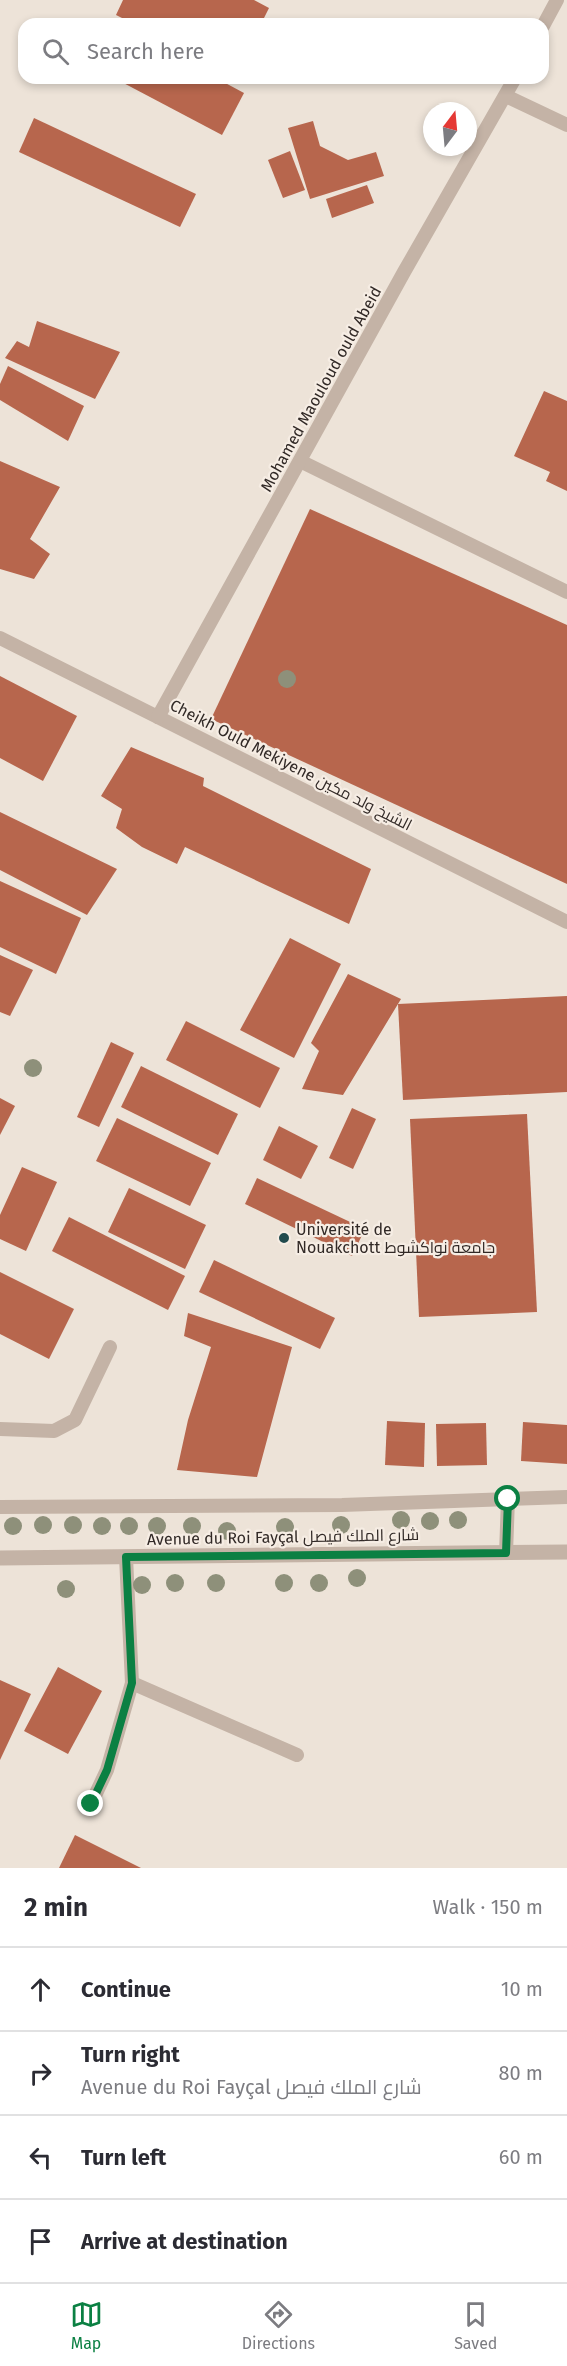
<!DOCTYPE html>
<html lang="en">
<head>
<meta charset="utf-8">
<style>
	:root { --surface:#fff; --page:#f7f7f7; --text:#2b2b33; --muted:#7c7c81; --line:#e1e1e2; --accent:#0b8043 }
	body { margin:0; font-family:"Fira Sans",Cairo,sans-serif; background:var(--page); color:var(--text) }
	.compass { position:absolute; left:423px; top:102px; width:54px; height:54px; border-radius:50%; background:var(--surface); box-shadow:0 3px 9px #0003; rotate:16deg }
	.stop { position:absolute; width:18px; height:18px; margin:-14px; border:4px solid #0b8043; border-radius:50%; background:#fff }
	.stop.end { background:#0b8043; border-color:#fff; box-shadow:0 2px 6px #0008 }
	.list { margin:0; padding:0; list-style:none }
	h2 { display:flex; justify-content:space-between; align-items:center; height:78px; margin:0; padding:0 24px; font-size:26px }
	h2 small { font-size:20px; font-weight:400; color:var(--muted) }
	.list li { display:grid; grid-template-columns:39px 1fr auto; gap:18px; align-items:center; box-sizing:border-box; height:84px; padding:0 24px; border-top:2px solid var(--line) }
	.list b { display:block; font-size:22px; white-space:nowrap }
	.list p { margin:0; font-size:20px; white-space:nowrap; color:var(--muted) }
	.list em { font-size:20px; font-style:normal; color:var(--muted) }
	.icon { flex:none; width:33px; height:33px; fill:none; stroke:currentColor; stroke-width:2; stroke-linecap:round; stroke-linejoin:round }
	.map { position:relative; flex:none; width:567px; height:1868px; overflow:hidden }
	.search { position:absolute; background:var(--surface); box-shadow:0 3px 9px #0003; left:18px; right:18px; top:18px; height:66px; display:flex; align-items:center; gap:15px; box-sizing:border-box; padding:0 21px; border-radius:18px; color:var(--muted); font-size:22px }
	.sheet { height:414px; background:var(--surface) }
	nav { display:flex; justify-content:space-around; align-items:center; box-sizing:border-box; height:84px; border-top:2px solid var(--line); background:var(--surface); font-size:16px; color:var(--muted) }
	nav a { display:grid; justify-items:center; gap:3px }
	nav .on { color:var(--accent) }
	.map>svg:first-child { display:block }
	.building { fill:#b7664d }
	.lines { fill:none; stroke-linecap:round; stroke-linejoin:round }
	.service { stroke:#c4b3a6; stroke-width:14 }
	.tertiary { stroke:#c4b3a6; stroke-width:15 }
	.tree { fill:#8e907a }
	.route { stroke:#0b8043; stroke-width:8 }
	.poi-dot { fill:#214a4d; stroke:#f6ede4; stroke-width:2 }
	.labels { text-anchor:middle; dominant-baseline:central; stroke-width:4.5; stroke-linejoin:round; paint-order:stroke }
	.street-label { font-size:16px; fill:#312926; stroke:#f6ede4 }
	.poi-label { font-size:16px; fill:#312926; stroke:#f6ede4; text-anchor:start }
</style>
</head>
<body>
<div class="map">
<svg width="567" height="1868" viewBox="0 0 567 1868">
	<rect width="100%" height="100%" fill="#ede3d8"/>
	<g class="building">
		<polygon points="123,0 254,0 269,8 261,24 134,24 116,15"/>
		<polygon points="114,78 216,78 244,93 222,135"/>
		<polygon points="34,118 196,194 180,227 19,152"/>
		<polygon points="313,121 320,146 348,160 376,152 384,176 310,199 288,128"/>
		<polygon points="290,151 305,190 283,198 268,160"/>
		<polygon points="367,185 374,203 332,218 326,199"/>
		<polygon points="37,321 120,352 95,399 5,358 17,341 29,347"/>
		<polygon points="8,366 84,406 68,441 0,400 0,384"/>
		<polygon points="544,391 567,401 567,491 546,481 550,472 514,456"/>
		<polygon points="0,461 60,487 30,539 50,554 34,579 0,569"/>
		<polygon points="310,509 567,625 567,884 211,719"/>
		<polygon points="0,676 77,716 43,781 0,758"/>
		<polygon points="131,747 204,778 203,786 371,869 349,924 185,847 177,864 142,847 116,828 122,809 101,796"/>
		<polygon points="0,812 117,869 87,915 0,870"/>
		<polygon points="0,881 81,918 56,974 0,947"/>
		<polygon points="290,938 341,964 294,1058 240,1030"/>
		<polygon points="0,955 33,970 10,1016 0,1012"/>
		<polygon points="348,974 401,999 343,1095 302,1089 319,1051 311,1043"/>
		<polygon points="567,996 567,1092 403,1100 398,1004"/>
		<polygon points="186,1021 280,1068 260,1108 166,1060"/>
		<polygon points="111,1042 134,1053 99,1127 77,1117"/>
		<polygon points="141,1066 238,1114 218,1155 121,1107"/>
		<polygon points="0,1098 15,1106 0,1135"/>
		<polygon points="352,1108 376,1119 353,1169 329,1158"/>
		<polygon points="527,1114 537,1312 419,1317 410,1119"/>
		<polygon points="117,1118 211,1163 190,1206 96,1161"/>
		<polygon points="279,1126 318,1146 301,1179 263,1160"/>
		<polygon points="22,1167 57,1182 26,1251 0,1239 0,1215"/>
		<polygon points="257,1178 365,1229 352,1256 245,1204"/>
		<polygon points="129,1188 206,1225 185,1269 108,1232"/>
		<polygon points="69,1217 185,1276 168,1310 52,1251"/>
		<polygon points="214,1260 335,1318 320,1349 199,1292"/>
		<polygon points="0,1272 74,1309 49,1359 0,1334"/>
		<polygon points="188,1313 292,1347 257,1477 177,1470 188,1420 211,1347 184,1336"/>
		<polygon points="387,1421 425,1423 424,1467 385,1465"/>
		<polygon points="523,1422 567,1425 567,1464 521,1461"/>
		<polygon points="486,1423 487,1465 437,1466 436,1424"/>
		<polygon points="58,1667 102,1691 68,1754 24,1731"/>
		<polygon points="0,1680 31,1694 0,1760"/>
		<polygon points="75,1835 141,1868 59,1868"/>
	</g>
	<g class="lines">
		<g class="service">
			<polyline points="543,26 557,0"/>
			<polyline points="506,96 567,125"/>
			<polyline points="300,461 567,592"/>
			<polyline points="0,638 567,922"/>
			<polyline points="158,717 404,272 515,78"/>
			<polyline points="0,1429 54,1431 75,1420 110,1347"/>
			<polyline points="0,1507 342,1505 567,1497"/>
			<polyline points="506,1553 508,1499"/>
			<polyline points="132,1683 297,1755"/>
			<polyline points="91,1804 107,1770 132,1683 126,1557"/>
		</g>
		<polyline class="tertiary" points="0,1558 567,1552"/>
	</g>
	<g class="tree">
		<circle cx="287" cy="679" r="9"/>
		<circle cx="33" cy="1068" r="9"/>
		<circle cx="401" cy="1520" r="9"/>
		<circle cx="458" cy="1520" r="9"/>
		<circle cx="430" cy="1521" r="9"/>
		<circle cx="43" cy="1525" r="9"/>
		<circle cx="73" cy="1525" r="9"/>
		<circle cx="341" cy="1525" r="9"/>
		<circle cx="13" cy="1526" r="9"/>
		<circle cx="102" cy="1526" r="9"/>
		<circle cx="129" cy="1526" r="9"/>
		<circle cx="157" cy="1526" r="9"/>
		<circle cx="192" cy="1526" r="9"/>
		<circle cx="285" cy="1527" r="9"/>
		<circle cx="227" cy="1531" r="9"/>
		<circle cx="357" cy="1578" r="9"/>
		<circle cx="175" cy="1583" r="9"/>
		<circle cx="216" cy="1583" r="9"/>
		<circle cx="284" cy="1583" r="9"/>
		<circle cx="319" cy="1583" r="9"/>
		<circle cx="142" cy="1585" r="9"/>
		<circle cx="66" cy="1589" r="9"/>
	</g>
	<g class="lines">
		<polyline class="route" points="91,1804 107,1770 132,1683 126,1557 506,1553 508,1499"/>
	</g>
	<circle class="poi-dot" cx="284" cy="1238" r="6"/>
	<g class="labels">
		<g class="street-label">
			<text transform="translate(321 389) rotate(-61)">Mohamed Maouloud ould Abeid</text>
			<text transform="translate(291 765) rotate(27)">Cheikh Ould Mekiyene الشيخ ولد مكين</text>
			<text transform="translate(283 1537) rotate(-1)">Avenue du Roi Fayçal شارع الملك فيصل</text>
		</g>
		<g class="poi-label">
			<text x="296" y="1229">Université de<tspan x="296" dy="18">Nouakchott جامعة نواكشوط</tspan></text>
		</g>
	</g>
</svg>
<svg class="compass" viewBox="-18 -18 36 36"><path d="M0-13l5 13h-10z" fill="#e53935"/><path d="M0 13l5-13h-10z" fill="#7c7c81"/></svg>
<div class="stop" style="left:508px;top:1499px"></div>
<div class="stop end" style="left:91px;top:1804px"></div>
<div class="search"><svg class="icon" aria-label="search" viewBox="0 0 24 24"><circle cx="10" cy="10" r="6"/><path d="M15 15l6 6"/></svg>Search here</div>
</div>
<section class="sheet">
<h2>2 min<small>Walk · 150 m</small></h2>
<ul class="list">
<li><svg class="icon" aria-label="ahead" viewBox="0 0 24 24"><path d="M12 20V5M6 11l6-6 6 6"/></svg><div><b>Continue</b></div><em>10 m</em></li>
<li><svg class="icon" aria-label="right" viewBox="0 0 24 24"><path d="M7 20v-9h11M14 6l5 5-5 5"/></svg><div><b>Turn right</b><p>Avenue du Roi Fayçal شارع الملك فيصل</p></div><em>80 m</em></li>
<li><svg class="icon" aria-label="left" viewBox="0 0 24 24"><path d="M17 20v-9H6M10 6l-5 5 5 5"/></svg><div><b>Turn left</b></div><em>60 m</em></li>
<li><svg class="icon" aria-label="arrive" viewBox="0 0 24 24"><path d="M6 21V4h12l-3 4 3 4H6"/></svg><div><b>Arrive at destination</b></div></li>
</ul>
</section>
<nav>
<a class="on"><svg class="icon" aria-label="map" viewBox="0 0 24 24"><path d="M3 6l6-2 6 2 6-2v14l-6 2-6-2-6 2zM9 4v14M15 6v14"/></svg>Map</a>
<a><svg class="icon" aria-label="directions" viewBox="0 0 24 24"><path d="M12 3l9 9-9 9-9-9zM9 14v-3h6M13 9l2 2-2 2"/></svg>Directions</a>
<a><svg class="icon" aria-label="saved" viewBox="0 0 24 24"><path d="M7 4h10v16l-5-4-5 4z"/></svg>Saved</a>
</nav>
</body>
</html>
